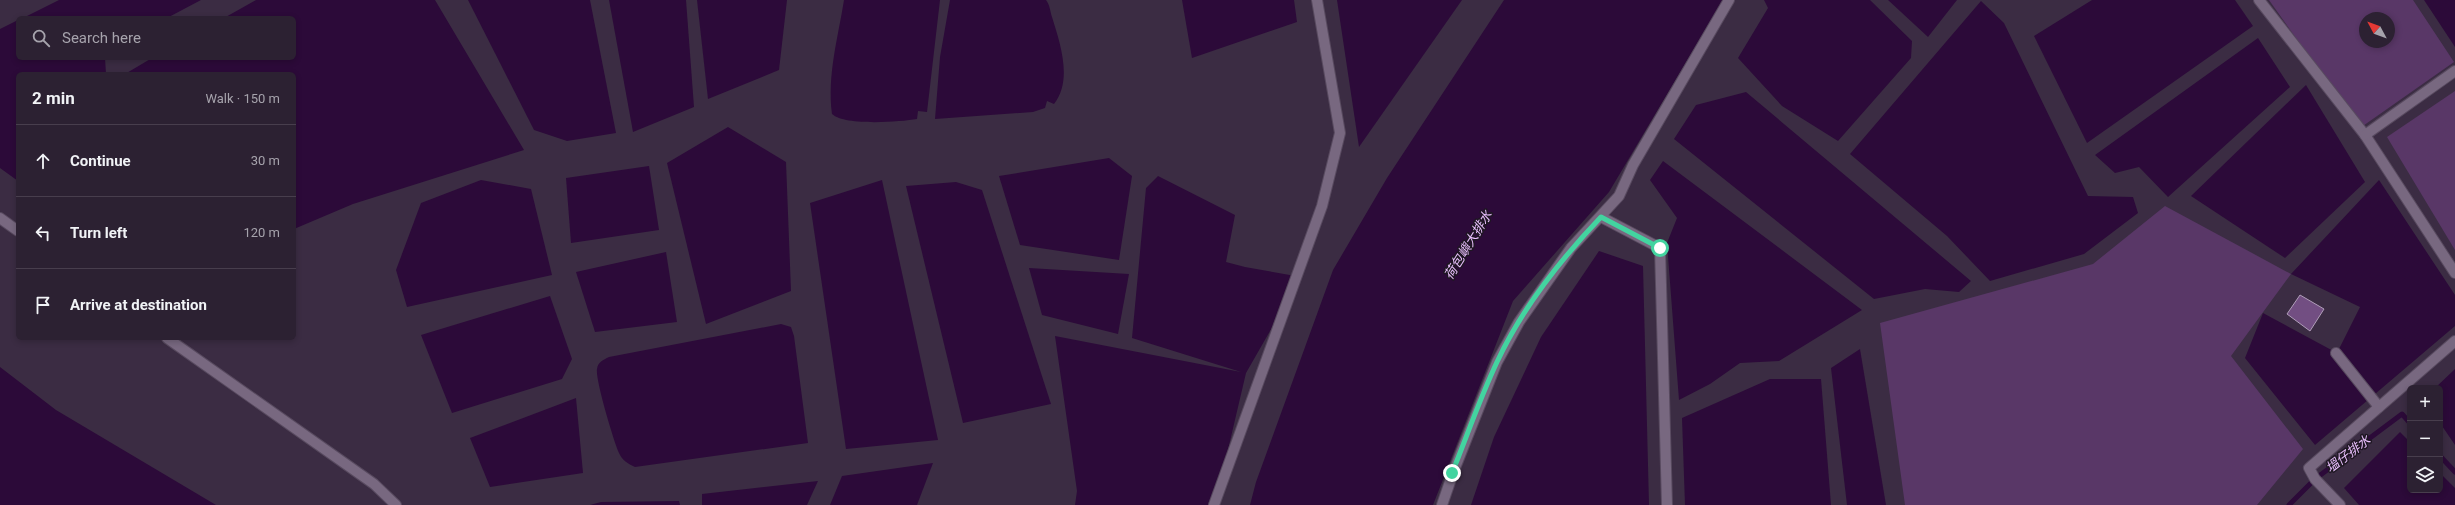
<!DOCTYPE html>
<html lang="en">
<head>
<meta charset="utf-8">
<style>
	:root { --surface:#2c2132; --page:#382e3e; --text:#f1f3f6; --muted:#a6a3ac; --line:#483e4d }
	body { margin:0; font-family:Roboto,"Noto Sans TC",sans-serif; background:var(--page); color:var(--text) }
	.controls { position:absolute; right:12px; bottom:12px; display:grid; overflow:hidden; border-radius:6px; box-shadow:0 2px 6px #0003 }
	.controls button { width:36px; height:36px; display:grid; place-items:center; padding:0; border:0; border-bottom:1px solid var(--line); background:var(--surface); color:var(--text); font:20px sans-serif }
	.compass { position:absolute; left:2359px; top:12px; width:36px; height:36px; border-radius:50%; background:var(--surface); box-shadow:0 2px 6px #0003; rotate:311deg }
	.stop { position:absolute; width:12px; height:12px; margin:-9px; border:3px solid #43d4a0; border-radius:50%; background:#fff }
	.stop.end { background:#43d4a0; border-color:#fff; box-shadow:0 1px 4px #0008 }
	.list { margin:0; padding:0; list-style:none }
	h2 { display:flex; justify-content:space-between; align-items:center; height:52px; margin:0; padding:0 16px; font-size:17px }
	h2 small { font-size:13px; font-weight:400; color:var(--muted) }
	.list li { display:grid; grid-template-columns:26px 1fr auto; gap:12px; align-items:center; box-sizing:border-box; height:72px; padding:0 16px; border-top:1px solid var(--line) }
	.list b { display:block; font-size:15px; white-space:nowrap }
	.list em { font-size:13px; font-style:normal; color:var(--muted) }
	.icon { flex:none; width:22px; height:22px; fill:none; stroke:currentColor; stroke-width:2; stroke-linecap:round; stroke-linejoin:round }
	.map { position:relative; flex:none; width:2455px; height:505px; overflow:hidden }
	.search { position:absolute; background:var(--surface); box-shadow:0 2px 6px #0003; left:16px; top:16px; width:280px; height:44px; display:flex; align-items:center; gap:10px; box-sizing:border-box; padding:0 14px; border-radius:6px; color:var(--muted); font-size:15px }
	.panel { position:absolute; background:var(--surface); box-shadow:0 2px 6px #0003; left:16px; top:72px; width:280px; height:268px; border-radius:6px }
	.map>svg:first-child { display:block }
	.green { fill:#593767; fill-rule:evenodd }
	.water { fill:#2c0a39 }
	.lines { fill:none; stroke-linecap:round; stroke-linejoin:round }
	.stream { stroke:#2c0a39; stroke-width:5 }
	.building { fill:#724e82; stroke:#b09db9 }
	.minor-casing { stroke:#584a5f; stroke-width:12 }
	.minor { stroke:#786880; stroke-width:10 }
	.route { stroke:#43d4a0; stroke-width:5 }
	.labels { text-anchor:middle; dominant-baseline:central; stroke-width:3; stroke-linejoin:round; paint-order:stroke }
	.water-label { font-size:13px; font-style:italic; fill:#eac0fe; stroke:#1e1722 }
</style>
</head>
<body>
<div class="map">
<svg width="2455" height="505" viewBox="0 0 2455 505">
	<rect width="100%" height="100%" fill="#3b2c43"/>
	<g class="green">
		<path d="M 2269,0 L 2413,0 L 2454,62 L 2360,128 ZM 2365,18 L 2389,18 L 2389,42 L 2365,42 Z"/>
		<polygon points="2455,91 2455,250 2387,137"/>
		<polygon points="2165,206 2291,274 2231,356 2303,449 2257,505 1905,505 1880,323 2093,264"/>
	</g>
	<g class="water">
		<polygon points="59,0 201,0 167,18 23,18"/>
		<polygon points="256,0 435,0 524,150 353,204 294,229 294,74 125,74 152,58 294,58 294,18 224,18"/>
		<polygon points="468,0 590,0 616,133 567,141 534,130"/>
		<polygon points="609,0 686,0 694,107 633,132"/>
		<polygon points="697,0 787,0 779,70 708,99"/>
		<path d="M 844,0 L 940,0 L 927,112 L 918,111 L 917,119 C 899,122 845,126 832,114 C 827,75 838,38 844,0 Z"/>
		<path d="M 950,0 L 1046,0 C 1050,5 1050,11 1052,17 C 1060,43 1073,80 1054,104 L 1047,101 L 1045,108 L 1033,112 L 935,119 L 940,57 Z"/>
		<polygon points="1182,0 1294,0 1297,22 1192,58"/>
		<polygon points="1337,0 1462,0 1359,147"/>
		<polygon points="1504,0 1723,0 1609,192 1513,301 1433,505 1250,505 1256,482 1333,270 1387,178"/>
		<polygon points="1764,0 1870,0 1912,41 1911,58 1838,141 1782,106 1738,58 1768,8"/>
		<polygon points="1888,0 1957,0 1928,37"/>
		<polygon points="2092,0 2235,0 2253,26 2087,143 2034,36"/>
		<polygon points="2424,0 2455,0 2455,47"/>
		<polygon points="1981,1 2004,23 2088,196 2133,197 2138,213 2084,254 1990,281 1947,236 1850,154"/>
		<polygon points="18,20 18,58 105,58 106,74 18,74 18,181 0,168 0,29"/>
		<polygon points="2258,38 2290,87 2168,197 2139,167 2115,173 2095,155"/>
		<polygon points="2306,85 2365,182 2285,258 2191,196"/>
		<polygon points="1746,92 1971,281 1959,292 1925,289 1874,299 1674,139 1696,105"/>
		<polygon points="728,127 786,162 791,291 706,324 667,163"/>
		<polygon points="1109,158 1132,176 1119,260 1020,245 999,176"/>
		<polygon points="1663,161 1862,310 1779,361 1740,363 1710,384 1679,400 1667,243 1677,218 1650,180"/>
		<polygon points="649,166 659,230 571,243 566,178"/>
		<polygon points="1158,176 1235,215 1226,262 1245,267 1301,277 1246,373 1215,505 1075,505 1077,491 1055,336 1241,372 1132,338 1146,188"/>
		<polygon points="481,180 531,189 552,275 407,307 396,270 421,203"/>
		<polygon points="882,180 938,440 846,449 810,203"/>
		<polygon points="2379,180 2455,295 2455,326 2315,445 2245,358 2263,313 2337,353 2360,307 2291,274"/>
		<polygon points="956,182 982,190 1051,404 963,423 906,186"/>
		<polygon points="1599,251 1643,266 1649,505 1471,505 1494,437 1541,337"/>
		<polygon points="666,252 677,322 595,332 576,272"/>
		<polygon points="1029,268 1129,274 1118,334 1042,315"/>
		<polygon points="550,296 572,359 562,379 452,413 421,335"/>
		<path d="M 781,324 L 791,327 L 794,336 L 808,443 L 635,467 C 628,464 622,460 619,453 C 614,442 595,379 597,369 C 598,362 603,360 609,357 Z"/>
		<polygon points="1860,349 1886,505 1847,505 1831,368"/>
		<polygon points="0,367 56,410 216,505 0,505"/>
		<polygon points="2455,369 2455,445 2440,423 2440,388 2435,388"/>
		<polygon points="1770,379 1821,379 1831,505 1685,505 1682,418"/>
		<polygon points="576,398 583,473 490,487 470,438"/>
		<polygon points="2400,432 2410,442 2410,490 2440,490 2440,473 2455,488 2455,505 2359,505 2344,488"/>
		<polygon points="933,463 917,505 830,505 842,476"/>
		<polygon points="818,481 807,505 702,505 702,494"/>
		<polygon points="679,501 680,505 590,505 601,502"/>
	</g>
	<g class="lines">
		<g class="stream">
			<polyline points="2440,456 2455,472"/>
			<polyline points="2289,505 2315,479 2402,414 2410,423"/>
		</g>
	</g>
	<polygon class="building" points="2300,295 2324,309 2310,331 2287,314"/>
	<g class="lines">
		<g class="minor-casing">
			<g id="minor">
				<polyline points="2259,0 2365,135 2455,273"/>
				<polyline points="2365,135 2455,71"/>
				<polyline points="1601,217 1660,248 1667,505"/>
				<polyline points="0,218 18,231"/>
				<polyline points="167,338 374,484 396,505"/>
				<polyline points="2336,353 2379,407"/>
				<polyline points="1214,505 1322,206 1340,133 1317,0"/>
				<polyline points="1442,505 1453,473 1497,362 1519,322 1571,248 1619,196 1633,165 1729,0"/>
				<polyline points="2340,505 2315,479 2309,468 2455,341"/>
			</g>
		</g>
		<use href="#minor" class="minor"/>
	</g>
	<g class="lines">
		<path class="route" d="M 1452,473 C 1467,436 1480,398 1497,362 C 1522,308 1560,260 1601,217 L 1660,248"/>
	</g>
	<g class="labels">
		<g class="water-label">
			<text transform="translate(1468 245) rotate(-58)">荷包嶼大排水</text>
			<text transform="translate(2348 454) rotate(-37)">塭仔排水</text>
		</g>
	</g>
</svg>
<div class="controls">
<button>+</button>
<button>−</button>
<button><svg class="icon" aria-label="layers" viewBox="0 0 24 24"><path d="M12 4l9 5-9 5-9-5zM3 14l9 5 9-5"/></svg></button>
</div>
<svg class="compass" viewBox="-18 -18 36 36"><path d="M0-13l5 13h-10z" fill="#e53935"/><path d="M0 13l5-13h-10z" fill="#a6a3ac"/></svg>
<div class="stop" style="left:1660px;top:248px"></div>
<div class="stop end" style="left:1452px;top:473px"></div>
<div class="search"><svg class="icon" aria-label="search" viewBox="0 0 24 24"><circle cx="10" cy="10" r="6"/><path d="M15 15l6 6"/></svg>Search here</div>
<section class="panel">
<h2>2 min<small>Walk · 150 m</small></h2>
<ul class="list">
<li><svg class="icon" aria-label="ahead" viewBox="0 0 24 24"><path d="M12 20V5M6 11l6-6 6 6"/></svg><div><b>Continue</b></div><em>30 m</em></li>
<li><svg class="icon" aria-label="left" viewBox="0 0 24 24"><path d="M17 20v-9H6M10 6l-5 5 5 5"/></svg><div><b>Turn left</b></div><em>120 m</em></li>
<li><svg class="icon" aria-label="arrive" viewBox="0 0 24 24"><path d="M6 21V4h12l-3 4 3 4H6"/></svg><div><b>Arrive at destination</b></div></li>
</ul>
</section>
</div>
</body>
</html>
